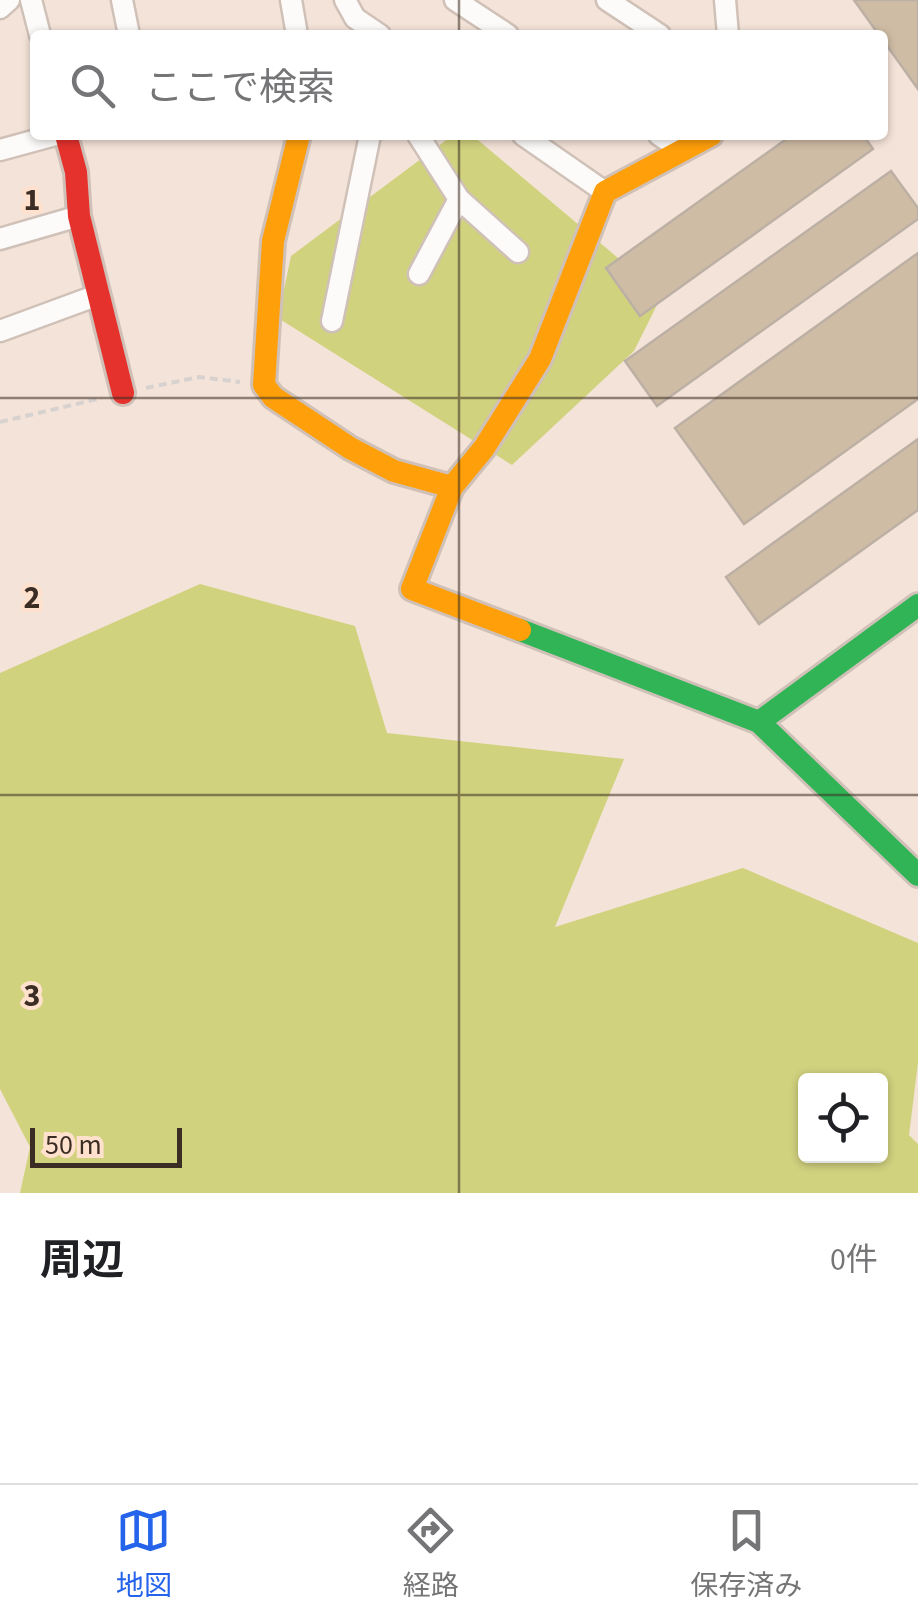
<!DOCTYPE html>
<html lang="ja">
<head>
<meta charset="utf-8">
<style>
	:root { --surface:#fff; --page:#f2f2f2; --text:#202124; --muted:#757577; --line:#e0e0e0; --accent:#2563eb }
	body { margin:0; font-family:"Source Sans 3","Noto Sans JP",sans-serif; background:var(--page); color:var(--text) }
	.controls { position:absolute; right:30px; bottom:30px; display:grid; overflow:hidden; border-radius:10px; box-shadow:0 2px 8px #0004 }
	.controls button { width:90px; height:90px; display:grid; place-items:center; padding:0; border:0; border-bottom:2px solid var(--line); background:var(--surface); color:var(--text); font:50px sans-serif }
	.scale { position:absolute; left:30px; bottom:25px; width:152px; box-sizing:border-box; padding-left:10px; border:5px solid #3b2d23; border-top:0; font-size:28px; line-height:35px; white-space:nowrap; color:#3b2d23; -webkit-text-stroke:8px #ffe1cd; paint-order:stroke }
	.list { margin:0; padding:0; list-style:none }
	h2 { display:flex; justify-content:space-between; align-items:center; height:130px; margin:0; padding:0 40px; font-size:42px }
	h2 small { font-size:32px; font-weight:400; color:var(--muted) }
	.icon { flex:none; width:55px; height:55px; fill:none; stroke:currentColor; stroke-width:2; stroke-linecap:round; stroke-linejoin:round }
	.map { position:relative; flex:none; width:918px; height:1193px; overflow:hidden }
	.search { position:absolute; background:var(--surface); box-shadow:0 2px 8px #0004; left:30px; right:30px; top:30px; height:110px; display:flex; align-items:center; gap:25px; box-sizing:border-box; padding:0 35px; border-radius:10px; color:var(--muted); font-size:38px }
	.sheet { height:290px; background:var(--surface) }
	nav { display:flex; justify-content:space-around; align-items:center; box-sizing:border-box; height:140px; border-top:2px solid var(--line); background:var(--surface); font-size:28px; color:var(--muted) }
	nav a { display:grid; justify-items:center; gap:5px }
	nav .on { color:var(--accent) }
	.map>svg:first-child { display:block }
	.forest { fill:#d1d27e; fill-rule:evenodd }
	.building { fill:#cfbca5; stroke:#bcb0a5; stroke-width:2.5 }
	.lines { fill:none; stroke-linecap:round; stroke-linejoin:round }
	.street-casing { stroke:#d0c1b8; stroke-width:25 }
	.fast-casing { stroke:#d0c1b8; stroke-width:28 }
	.slow-casing { stroke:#d0c1b8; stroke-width:28 }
	.jam-casing { stroke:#d0c1b8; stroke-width:28 }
	.path { stroke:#d7d2cf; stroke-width:4; stroke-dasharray:8 5; stroke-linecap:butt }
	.street { stroke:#fdfbf9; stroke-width:20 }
	.fast { stroke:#30b455; stroke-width:22 }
	.slow { stroke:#ff9f0a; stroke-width:22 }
	.jam { stroke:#e5322d; stroke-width:22 }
	.grid { fill:none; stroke:#3b2d23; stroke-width:2.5; stroke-opacity:0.55 }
	.grid-label { font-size:32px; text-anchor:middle; font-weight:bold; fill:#3b2d23; stroke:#ffe1cd; stroke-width:8; stroke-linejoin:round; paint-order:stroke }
</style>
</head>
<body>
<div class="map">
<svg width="918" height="1193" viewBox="0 0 918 1193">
	<rect width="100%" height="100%" fill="#f4e3d8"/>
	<g class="forest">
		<polygon points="453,135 472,135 662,295 634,351 512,465 278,318 291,256"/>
		<path d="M 200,584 L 355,626 L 387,733 L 624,759 L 555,927 L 743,868 L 918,943 L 918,1063 L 909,1135 L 918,1144 L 918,1193 L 20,1193 L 30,1147 L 0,1089 L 0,673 ZM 806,1080 L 880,1080 L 880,1156 L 806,1156 Z"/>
	</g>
	<g class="building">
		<polygon points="854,0 918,0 918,89 883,40 883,35 879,35"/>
		<polygon points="792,135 863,135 873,149 640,316 606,268"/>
		<polygon points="891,171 918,208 918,219 657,406 625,361"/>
		<polygon points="918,253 918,399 744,524 675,428"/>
		<polygon points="918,439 918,510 759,624 726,577"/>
	</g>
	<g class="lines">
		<g class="street-casing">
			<g id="street">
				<polyline points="31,0 40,35"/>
				<polyline points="122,0 129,35"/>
				<polyline points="291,0 297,35"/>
				<polyline points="345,0 355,18 380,35"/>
				<polyline points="455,0 508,35"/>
				<polyline points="607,0 660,35"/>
				<polyline points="725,0 728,35"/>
				<polyline points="0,8 9,0"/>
				<polyline points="418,135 459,199 518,252"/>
				<polyline points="523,135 605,192"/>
				<polyline points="659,135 680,149"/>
				<polyline points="0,150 55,135"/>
				<polyline points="0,239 79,216"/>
				<polyline points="419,274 459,199"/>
				<polyline points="332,321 370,135"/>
				<polyline points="0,331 98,295"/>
			</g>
		</g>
		<g class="fast-casing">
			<g id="fast">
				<polyline points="520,630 759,722 918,875"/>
				<polyline points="759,722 918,605"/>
			</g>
		</g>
		<g class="slow-casing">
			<g id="slow">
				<polyline points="299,135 273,241 264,385 273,397 350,448 394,471 452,487"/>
				<polyline points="520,630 412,589 452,487 484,448 540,359 605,192 711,135"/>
			</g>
		</g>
		<g class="jam-casing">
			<polyline id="jam" points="66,135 76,172 79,216 123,393"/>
		</g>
		<g class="path">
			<polyline points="146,388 199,377 240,382"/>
			<polyline points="0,422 102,398"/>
		</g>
		<use href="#street" class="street"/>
		<use href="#fast" class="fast"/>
		<use href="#slow" class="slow"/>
		<use href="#jam" class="jam"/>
	</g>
	<path class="grid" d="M 459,0 L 459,35M 459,135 L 459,1193M 0,398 L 918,398M 0,795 L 918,795"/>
	<g class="grid-label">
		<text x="32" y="210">1</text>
		<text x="32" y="608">2</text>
		<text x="32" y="1006">3</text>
	</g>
</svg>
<div class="controls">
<button><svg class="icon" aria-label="locate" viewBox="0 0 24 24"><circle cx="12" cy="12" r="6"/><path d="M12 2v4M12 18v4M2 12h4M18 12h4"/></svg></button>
</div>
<div class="scale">50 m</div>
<div class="search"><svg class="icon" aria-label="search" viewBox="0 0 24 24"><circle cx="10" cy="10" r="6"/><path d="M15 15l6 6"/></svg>ここで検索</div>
</div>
<section class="sheet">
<h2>周辺<small>0件</small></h2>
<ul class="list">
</ul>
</section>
<nav>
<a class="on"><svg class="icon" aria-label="map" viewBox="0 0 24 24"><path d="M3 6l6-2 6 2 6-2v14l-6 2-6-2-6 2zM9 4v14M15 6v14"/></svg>地図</a>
<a><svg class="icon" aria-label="directions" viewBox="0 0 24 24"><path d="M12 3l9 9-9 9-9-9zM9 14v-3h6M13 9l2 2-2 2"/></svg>経路</a>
<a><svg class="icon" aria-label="saved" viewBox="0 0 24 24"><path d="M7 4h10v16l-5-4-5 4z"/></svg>保存済み</a>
</nav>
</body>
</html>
